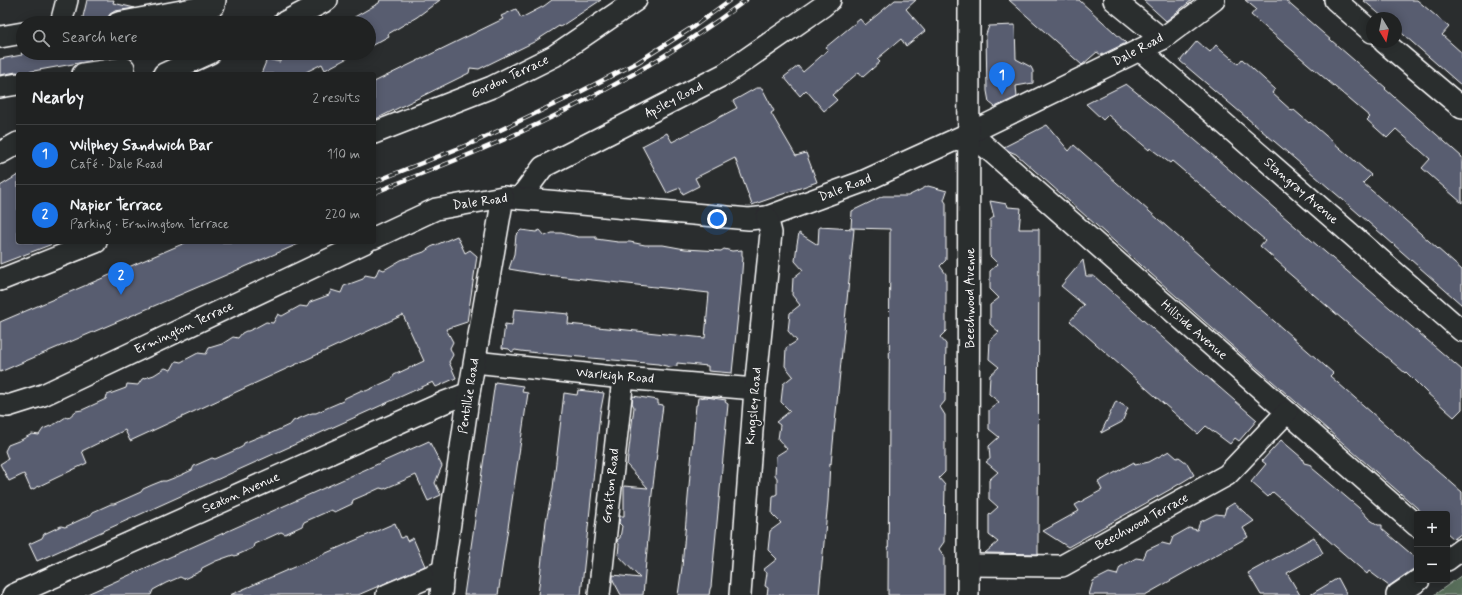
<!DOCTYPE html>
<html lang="en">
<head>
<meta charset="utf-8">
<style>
	:root { --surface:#202222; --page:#2d2f2f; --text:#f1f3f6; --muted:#a2a4a5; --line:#3d3f40; --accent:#1a73e8 }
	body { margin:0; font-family:Mynerve,sans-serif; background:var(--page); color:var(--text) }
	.controls { position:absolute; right:12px; bottom:12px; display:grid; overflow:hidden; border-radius:4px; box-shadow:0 2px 10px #0003 }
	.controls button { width:36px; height:36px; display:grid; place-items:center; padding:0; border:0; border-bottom:1px solid var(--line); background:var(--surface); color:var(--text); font:20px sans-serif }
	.compass { position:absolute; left:1366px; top:12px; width:36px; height:36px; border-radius:50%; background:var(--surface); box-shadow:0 2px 10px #0003; rotate:170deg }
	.you { position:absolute; left:717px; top:219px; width:14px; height:14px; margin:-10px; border:3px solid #fff; border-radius:50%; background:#1a73e8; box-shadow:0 0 0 6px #1a73e833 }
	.badge { display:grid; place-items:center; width:26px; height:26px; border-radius:50%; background:var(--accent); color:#fff; font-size:13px; font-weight:700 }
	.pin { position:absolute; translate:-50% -33px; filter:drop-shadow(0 1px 2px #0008) }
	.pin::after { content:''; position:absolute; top:21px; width:14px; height:12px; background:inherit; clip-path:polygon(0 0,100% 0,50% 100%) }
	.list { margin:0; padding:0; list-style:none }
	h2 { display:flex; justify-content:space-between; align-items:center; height:52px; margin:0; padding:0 16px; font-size:17px }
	h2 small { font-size:13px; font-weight:400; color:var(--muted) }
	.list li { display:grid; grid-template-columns:26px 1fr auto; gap:12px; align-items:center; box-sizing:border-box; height:60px; padding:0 16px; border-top:1px solid var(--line) }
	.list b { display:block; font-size:15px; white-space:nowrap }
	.list p { margin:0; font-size:13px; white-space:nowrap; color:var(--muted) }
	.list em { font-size:13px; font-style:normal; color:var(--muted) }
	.icon { flex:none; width:22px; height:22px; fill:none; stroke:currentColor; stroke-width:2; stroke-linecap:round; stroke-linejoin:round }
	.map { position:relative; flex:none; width:1462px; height:595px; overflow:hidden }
	.search { position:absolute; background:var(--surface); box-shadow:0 2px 10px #0003; left:16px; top:16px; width:360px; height:44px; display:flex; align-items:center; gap:10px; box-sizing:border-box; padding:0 14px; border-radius:22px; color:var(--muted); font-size:15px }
	.panel { position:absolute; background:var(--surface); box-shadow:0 2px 10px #0003; left:16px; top:72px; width:360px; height:172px; border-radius:4px }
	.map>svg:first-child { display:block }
	.green { fill:#586e5a; stroke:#acb6ac }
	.building { fill:#585d6f; stroke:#fff }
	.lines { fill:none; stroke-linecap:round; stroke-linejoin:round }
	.street-casing { stroke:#fff; stroke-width:24 }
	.street { stroke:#2a2d2e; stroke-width:21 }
	.rail-casing { stroke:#fff; stroke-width:4.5 }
	.rail { stroke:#2a2d2e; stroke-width:3; stroke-dasharray:9; stroke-linecap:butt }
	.labels { text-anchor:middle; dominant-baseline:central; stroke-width:4; stroke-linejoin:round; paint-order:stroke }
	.street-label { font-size:13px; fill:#fff; stroke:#2a2d2e }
</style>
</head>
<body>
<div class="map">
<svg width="1462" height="595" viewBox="0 0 1462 595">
	<rect width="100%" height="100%" fill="#2a2d2e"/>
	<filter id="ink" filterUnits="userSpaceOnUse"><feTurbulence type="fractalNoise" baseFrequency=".025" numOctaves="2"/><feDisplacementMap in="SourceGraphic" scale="8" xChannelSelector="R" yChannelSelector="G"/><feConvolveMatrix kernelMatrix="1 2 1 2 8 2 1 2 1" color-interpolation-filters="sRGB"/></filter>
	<g filter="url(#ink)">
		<polygon class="green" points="1462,575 1462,595 1434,595"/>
		<g class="building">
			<polygon points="87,0 114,0 113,3 135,8 115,11 110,14 106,21 90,23 82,21"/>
			<polygon points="380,0 440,0 417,17 388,34 389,36 369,47 369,23 344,23 379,3"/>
			<polygon points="552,0 601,0 560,27 559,26 534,42 479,69 470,68 469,73 374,120 374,82 503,19 501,16 516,9 521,18 544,6"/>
			<polygon points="895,0 916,0 906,9 925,31 906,46 901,39 877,59 880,62 863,77 859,72 832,95 837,100 824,111 806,90 800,96 784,77 798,66 803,72 828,50 826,47 860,19 865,25"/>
			<polygon points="1009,0 1079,0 1126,43 1101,55 1097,52 1082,65"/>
			<polygon points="1143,0 1192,0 1166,21"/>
			<polygon points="1245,0 1285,0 1386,88 1385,89 1462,157 1462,203 1422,168 1430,159 1396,129 1387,138 1367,120 1370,117 1251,15 1256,9"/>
			<polygon points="1363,0 1417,0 1449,27 1442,35 1462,53 1462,86 1396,28 1396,18 1384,18"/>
			<polygon points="1015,25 1016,59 1031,67 1033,71 1033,83 1016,86 1017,97 995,107 989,102 987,91 986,34 989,26"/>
			<polygon points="1197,41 1210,52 1216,45 1238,64 1242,59 1275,89 1272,93 1292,111 1294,110 1309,123 1310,122 1371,175 1363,183 1462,270 1462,305 1342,199 1180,61"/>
			<polygon points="21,53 89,53 90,61 22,73 16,72 0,75 0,59 22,55"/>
			<polygon points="283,53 357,53 325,70 322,64 306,72 306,74 261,74 267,59 280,62"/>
			<polygon points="1126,84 1188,134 1462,370 1462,409 1454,417 1426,392 1406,372 1405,373 1285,270 1286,269 1260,246 1265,240 1172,161 1170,163 1150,148 1149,150 1108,115 1103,120 1086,104"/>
			<polygon points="756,88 762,88 774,111 771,113 796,156 806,153 817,182 752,205 735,158 695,178 699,186 683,194 680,188 667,193 642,146 667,133 672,142 737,108 733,101"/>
			<polygon points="1047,125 1069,151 1074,145 1083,153 1333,373 1330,376 1462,492 1462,533 1454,539 1447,533 1447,514 1424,514 1248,360 1016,154 1009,151 1004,147"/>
			<polygon points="18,175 18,242 55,242 55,243 0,264 0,186"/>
			<polygon points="928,186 947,191 944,200 946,203 946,260 940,266 946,274 946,331 940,337 946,344 945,401 940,407 945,415 945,472 939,478 945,485 944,542 939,549 944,556 944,595 888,595 890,229 851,228 852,211 883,196 908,196"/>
			<polygon points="990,201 1007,204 1008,207 1021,208 1019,229 1039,229 1038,554 985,553 998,542 989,535 989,515 998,507 989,499 989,480 998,472 986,462 990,459 989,446 999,437 989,429 989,410 999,402 989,394 990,375 999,367 989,359 990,340 999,332 990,324 990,305 999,298 990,289 990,271 998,264 990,256 990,220 994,217"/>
			<polygon points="819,227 854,229 831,464 830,463 828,501 819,595 767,595 768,588 765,586 767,573 763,570 777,559 768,550 770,531 781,523 772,514 773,496 777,494 777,478 775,475 776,456 787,449 778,439 780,425 776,422 790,411 781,402 783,384 793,376 785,366 786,348 797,341 788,331 790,313 800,305 792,295 793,278 803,270 795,261 797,244 799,233 818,245"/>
			<polygon points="521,230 536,232 540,230 545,236 552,233 561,233 578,237 596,237 596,239 618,242 630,242 645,245 663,245 685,249 721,251 724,249 732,251 742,250 742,255 743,257 741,285 732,373 708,371 708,366 677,363 677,366 670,367 658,364 546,354 521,351 515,350 512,352 509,349 502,348 505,324 512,325 514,309 569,314 568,324 705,338 709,293 538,274 509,269 514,254 516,235"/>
			<polygon points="457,236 465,253 470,250 477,256 467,322 446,329 453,342 450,348 453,355 449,362 456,378 436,387 433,382 37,561 29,544 42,538 44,534 61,526 65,527 91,515 93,512 111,504 114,504 141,492 143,489 152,485 162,481 166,481 179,476 192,470 194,466 212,458 215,459 229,453 242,447 244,443 261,436 265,436 291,424 293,421 312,413 316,413 329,407 343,401 345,398 362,390 366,391 392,379 394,375 424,361 403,315 130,441 125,430 82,451 87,463 31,490 24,474 9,481 0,464 8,459 5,451 8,445 21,440 32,434 39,435 43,429 55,424 66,417 68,418 76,411 82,410 106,399 107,395 126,388 127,384 138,385 142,379 154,375 165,368 171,370 176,361 181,362 198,353 206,354 209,348 222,344 233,337 238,338 242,333 246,331 248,331 255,328 266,322 273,323 278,314 282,316 300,306 307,307 310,302 329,295 331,290 341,293 344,286 363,279 365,275 375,277 379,268 384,270 401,260 424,252 431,247"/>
			<polygon points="187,242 303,242 0,372 0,322"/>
			<polygon points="1083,260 1086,276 1094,276 1182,355 1257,420 1239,441 1235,438 1230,444 1206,426 1198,434 1070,321 1084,305 1061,286"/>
			<polygon points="495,382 523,386 522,392 528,393 498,595 464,595"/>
			<polygon points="578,390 604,393 600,414 581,595 538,595 546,521 553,488 564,393 577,395"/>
			<polygon points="633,396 658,400 658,404 663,405 652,494 643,595 621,595 613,580 613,575 640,578 618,555 619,544 617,540 620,538 622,526 619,523 620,516 624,516 624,486 648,488 627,465 634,407 632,403"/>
			<polygon points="706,397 726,400 725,402 728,404 711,587 710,589 709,595 678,595 682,567 696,405 697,405 698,398"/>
			<polygon points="1116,401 1128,408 1122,422 1101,433"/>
			<polygon points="1281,440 1302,458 1304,463 1312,465 1312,468 1359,508 1369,519 1378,525 1382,525 1382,529 1417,559 1417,568 1412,570 1389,586 1369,571 1367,574 1273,492 1268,497 1251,482 1266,464 1262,461"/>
			<polygon points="429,441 442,466 435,483 441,495 428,501 416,475 384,489 380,488 367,494 353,500 352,504 335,512 331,510 304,522 302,526 285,534 281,532 268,538 254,544 253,548 235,556 233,555 216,561 202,568 201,571 184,579 180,577 166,583 153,590 151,595 85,595"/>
			<polygon points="1169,451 1177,458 1179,457 1187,463 1194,475 1171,489 1068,547 1043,531 1079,511 1075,505 1102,490 1098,482 1134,462 1135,465 1149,462"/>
			<polygon points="1234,503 1254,521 1243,528 1248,537 1145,595 1089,595 1093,581 1109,573 1117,575 1120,567 1136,558 1143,559 1147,550 1162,543 1170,545 1173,537 1189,528 1197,530 1200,522 1216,514 1224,515 1226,508"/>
			<polygon points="395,523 401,538 405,536 407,541 413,538 425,566 358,595 230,595"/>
			<polygon points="1314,537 1323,553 1287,573 1300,595 1261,595 1248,573"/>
			<polygon points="1338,578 1347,595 1310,595"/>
		</g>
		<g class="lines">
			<g class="street-casing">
				<g id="street">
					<polyline points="1114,0 1162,39"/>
					<polyline points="1335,0 1372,32"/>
					<polyline points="61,23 67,0"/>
					<polyline points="118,23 214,5 215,0"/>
					<polyline points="283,23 327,0"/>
					<polyline points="0,37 23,33"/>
					<polyline points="1384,42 1462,108"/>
					<polyline points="1140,50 1462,331"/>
					<polyline points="83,74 124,68"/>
					<polyline points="164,74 210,53"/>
					<polyline points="0,87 18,84"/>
					<polyline points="374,133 492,87 554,56 636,0"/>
					<polyline points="970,133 1417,526"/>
					<polyline points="0,153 18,143"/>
					<polyline points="520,198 543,167 725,74 823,6 830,0"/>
					<polyline points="374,238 436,209 503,197 749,219 767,217 862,182 970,133 1162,39 1214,0"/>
					<polyline points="0,280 96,242"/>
					<polyline points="475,362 623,378 755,389"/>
					<polyline points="0,405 8,406 43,395 366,242"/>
					<polyline points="1447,560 1462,549"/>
					<polyline points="969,565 1062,566 1227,475 1287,412"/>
					<polyline points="13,595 445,402 469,393"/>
					<polyline points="387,595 443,571"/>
					<polyline points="441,595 443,571 469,393 503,197"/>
					<polyline points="599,595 623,378"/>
					<polyline points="740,595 755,389 771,233 767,217"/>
					<polyline points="968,595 969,0"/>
					<polyline points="1397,595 1419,580"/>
				</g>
			</g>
			<use href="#street" class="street"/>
			<g class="rail-casing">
				<g id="rail">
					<polyline points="374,182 477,141 574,95 638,62 693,27 730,0"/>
					<path d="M 374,193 C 409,178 445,165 480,150 C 574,110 665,61 746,0"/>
				</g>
			</g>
			<use href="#rail" class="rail"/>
		</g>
	</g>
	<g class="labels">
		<g class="street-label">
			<text transform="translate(1138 50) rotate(-28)">Dale Road</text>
			<text transform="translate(510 77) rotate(-25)">Gordon Terrace</text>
			<text transform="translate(674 100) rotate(-27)">Apsley Road</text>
			<text transform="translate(845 188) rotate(-21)">Dale Road</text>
			<text transform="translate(1301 191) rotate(41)">Stangray Avenue</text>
			<text transform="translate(480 202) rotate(-8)">Dale Road</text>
			<text transform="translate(970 298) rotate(-90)">Beechwood Avenue</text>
			<text transform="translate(184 328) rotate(-25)">Ermington Terrace</text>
			<text transform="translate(1194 330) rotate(41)">Hillside Avenue</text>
			<text transform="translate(615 376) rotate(5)">Warleigh Road</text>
			<text transform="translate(469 396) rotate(-81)">Pentillie Road</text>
			<text transform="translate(754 406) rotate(-85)">Kingsley Road</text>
			<text transform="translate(611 486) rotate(-84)">Grafton Road</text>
			<text transform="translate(241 493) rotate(-24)">Seaton Avenue</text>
			<text transform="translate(1142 522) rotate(-29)">Beechwood Terrace</text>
		</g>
	</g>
</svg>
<div class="controls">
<button>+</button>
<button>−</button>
</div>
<svg class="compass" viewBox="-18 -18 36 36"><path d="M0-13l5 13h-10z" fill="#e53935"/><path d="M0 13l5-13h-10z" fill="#a2a4a5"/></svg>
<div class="you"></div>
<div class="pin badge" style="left:1002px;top:95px">1</div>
<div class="pin badge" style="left:121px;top:295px">2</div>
<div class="search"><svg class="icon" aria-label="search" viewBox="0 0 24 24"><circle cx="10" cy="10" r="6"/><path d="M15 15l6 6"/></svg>Search here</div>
<section class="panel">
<h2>Nearby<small>2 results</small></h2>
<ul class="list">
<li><span class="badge">1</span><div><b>Wilphey Sandwich Bar</b><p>Café · Dale Road</p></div><em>110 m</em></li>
<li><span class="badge">2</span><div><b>Napier Terrace</b><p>Parking · Ermington Terrace</p></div><em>220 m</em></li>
</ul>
</section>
</div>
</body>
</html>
